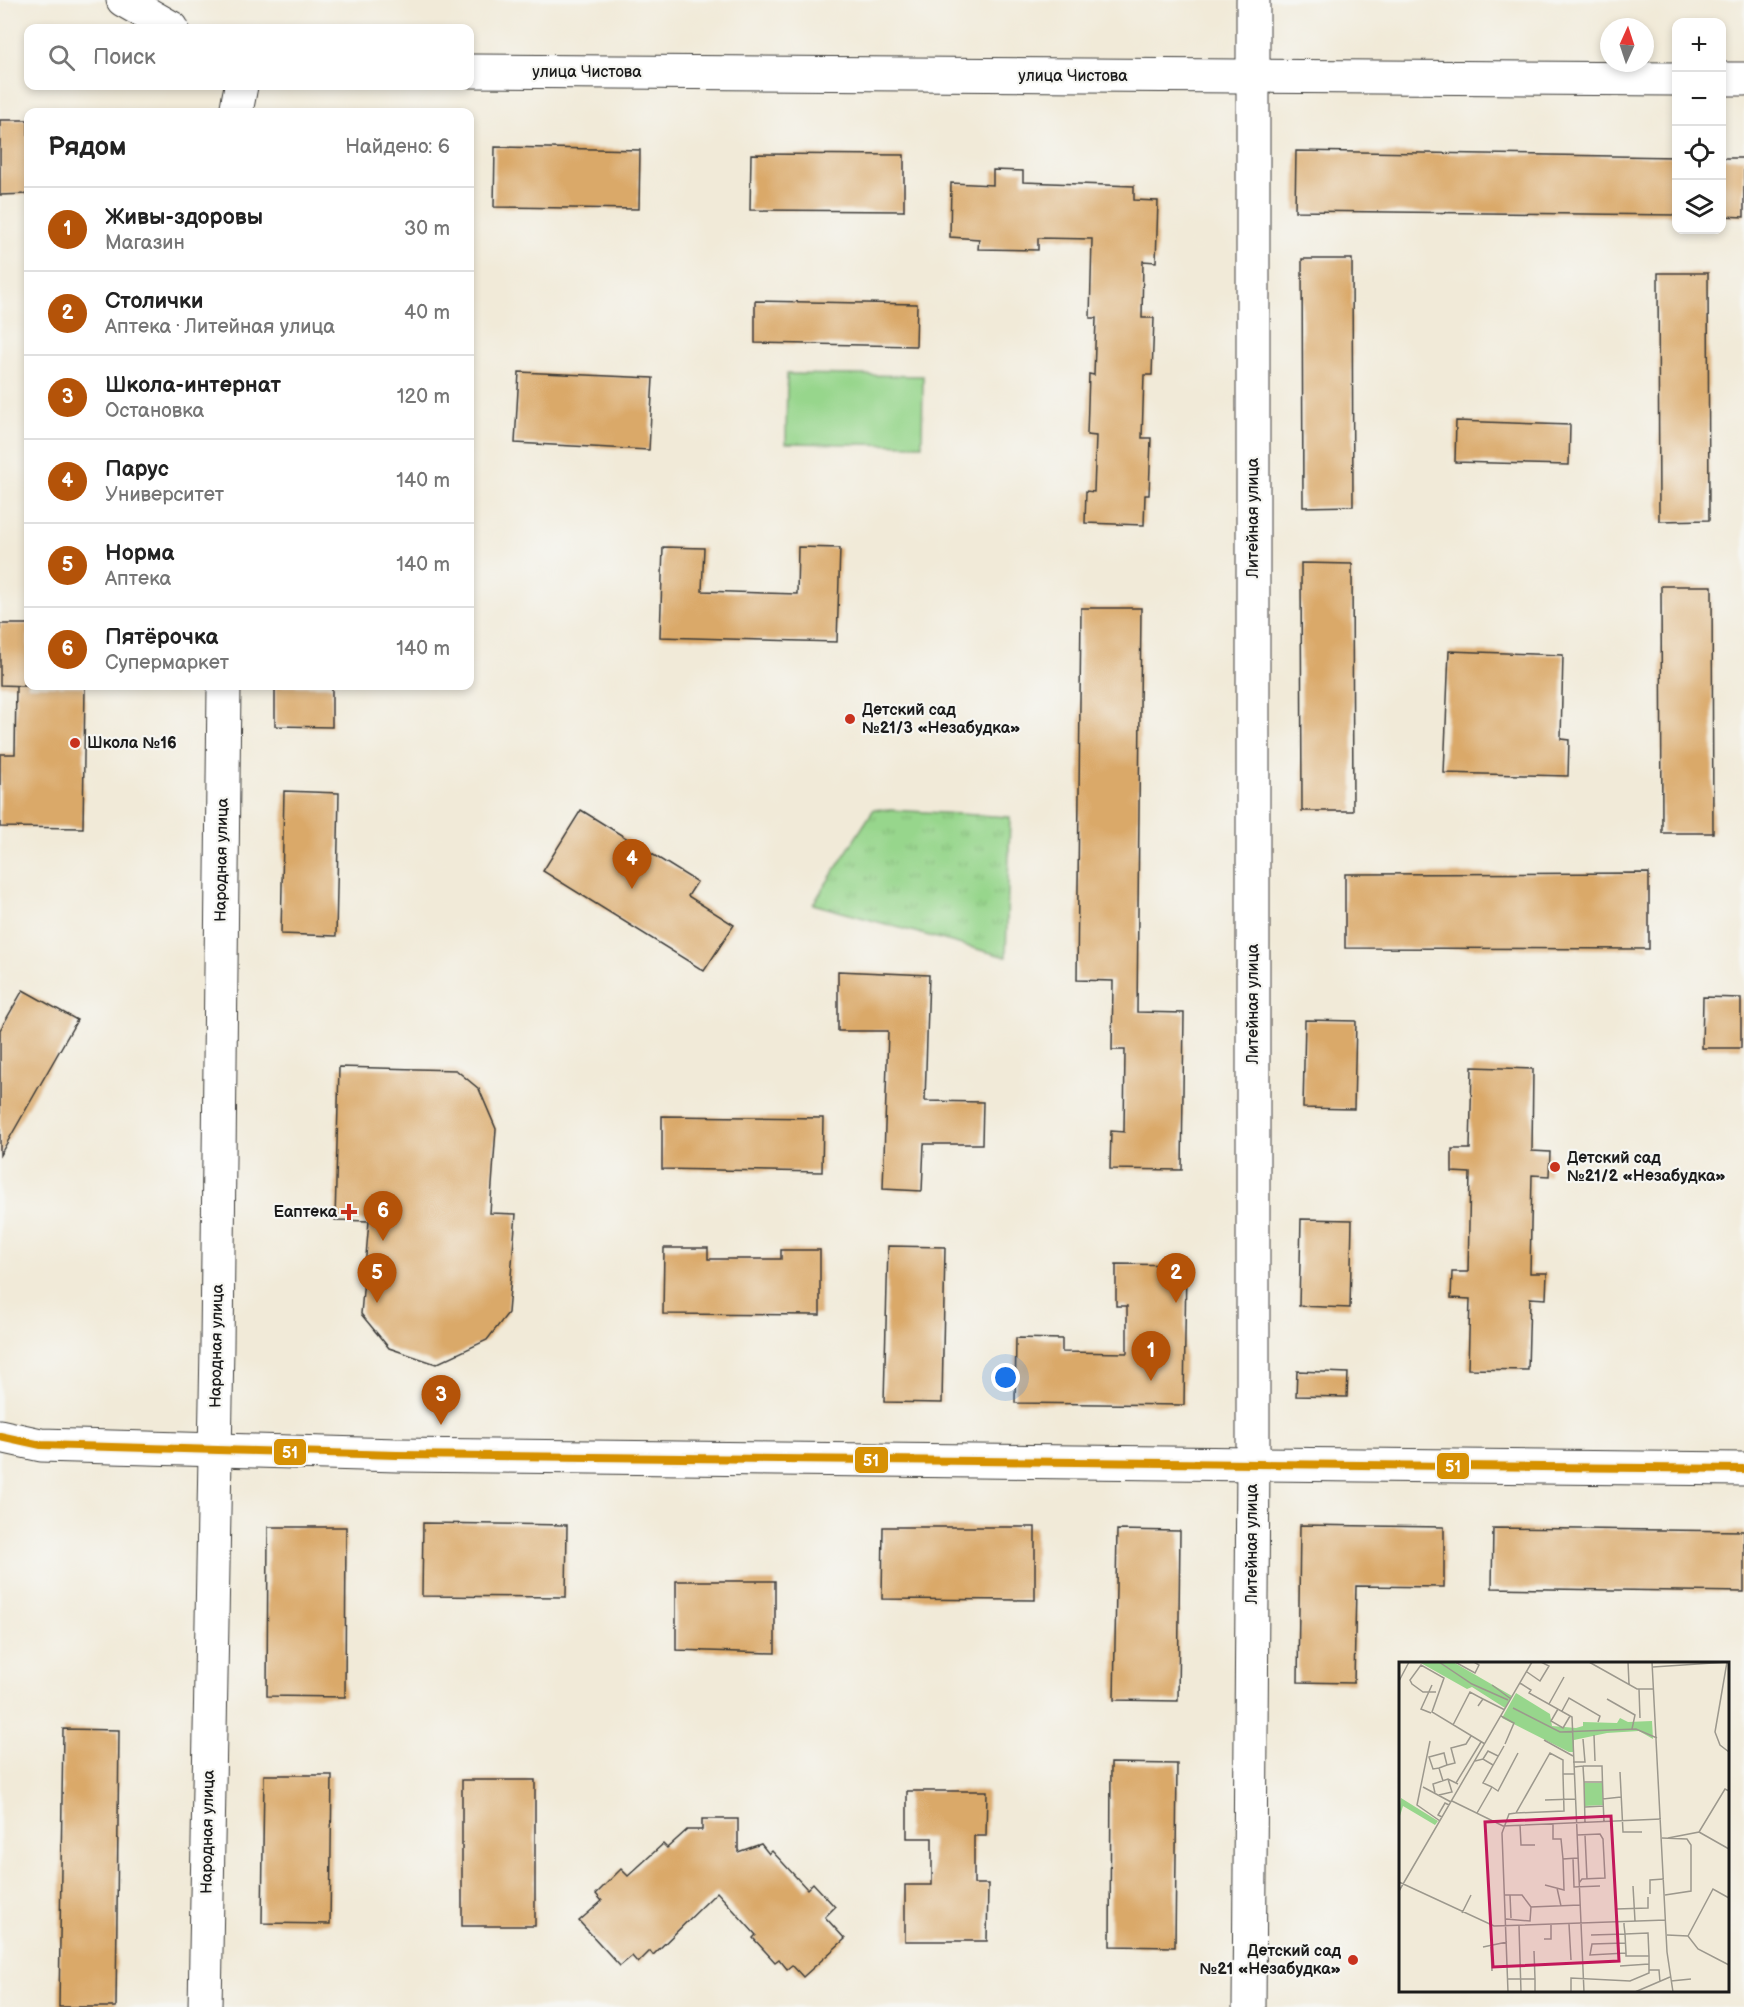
<!DOCTYPE html>
<html lang="ru">
<head>
<meta charset="utf-8">
<style>
	:root { --surface:#fff; --page:#f6f6f6; --text:#222; --muted:#767676; --line:#e0e0e0; --accent:#b45309 }
	body { margin:0; font-family:"Balsamiq Sans",sans-serif; background:var(--page); color:var(--text) }
	.controls { position:absolute; right:18px; top:18px; display:grid; overflow:hidden; border-radius:12px; box-shadow:0 3px 9px #0003 }
	.controls button { width:54px; height:54px; display:grid; place-items:center; padding:0; border:0; border-bottom:2px solid var(--line); background:var(--surface); color:var(--text); font:30px sans-serif }
	.compass { position:absolute; left:1600px; top:18px; width:54px; height:54px; border-radius:50%; background:var(--surface); box-shadow:0 3px 9px #0003; rotate:3deg }
	.you { position:absolute; left:1006px; top:1378px; width:21px; height:21px; margin:-15px; border:4px solid #fff; border-radius:50%; background:#1a73e8; box-shadow:0 0 0 9px #1a73e833 }
	.badge { display:grid; place-items:center; width:39px; height:39px; border-radius:50%; background:var(--accent); color:#fff; font-size:20px; font-weight:700 }
	.pin { position:absolute; translate:-50% -50px; filter:drop-shadow(0 2px 3px #0008) }
	.pin::after { content:''; position:absolute; top:32px; width:21px; height:18px; background:inherit; clip-path:polygon(0 0,100% 0,50% 100%) }
	.list { margin:0; padding:0; list-style:none }
	h2 { display:flex; justify-content:space-between; align-items:center; height:78px; margin:0; padding:0 24px; font-size:26px }
	h2 small { font-size:20px; font-weight:400; color:var(--muted) }
	.list li { display:grid; grid-template-columns:39px 1fr auto; gap:18px; align-items:center; box-sizing:border-box; height:84px; padding:0 24px; border-top:2px solid var(--line) }
	.list b { display:block; font-size:22px; white-space:nowrap }
	.list p { margin:0; font-size:20px; white-space:nowrap; color:var(--muted) }
	.list em { font-size:20px; font-style:normal; color:var(--muted) }
	.icon { flex:none; width:33px; height:33px; fill:none; stroke:currentColor; stroke-width:2; stroke-linecap:round; stroke-linejoin:round }
	.map { position:relative; flex:none; width:1744px; height:2007px; overflow:hidden }
	.search { position:absolute; background:var(--surface); box-shadow:0 3px 9px #0003; left:24px; top:24px; width:450px; height:66px; display:flex; align-items:center; gap:15px; box-sizing:border-box; padding:0 21px; border-radius:12px; color:var(--muted); font-size:22px }
	.panel { position:absolute; background:var(--surface); box-shadow:0 3px 9px #0003; left:24px; top:108px; width:450px; height:582px; border-radius:12px }
	.map>svg:first-child { display:block }
	.green { fill:#97d68c; stroke:#5a7954; stroke-width:1.5 }
	.park { fill:url(#park-tufts); stroke:#5a7954; stroke-width:1.5 }
	.building { fill:#daa969 }
	.lines { fill:none; stroke-linecap:round; stroke-linejoin:round }
	.minor-casing { stroke:#3c3b38; stroke-width:35 }
	.tertiary-casing { stroke:#3c3b38; stroke-width:35 }
	.minor { stroke:#fff; stroke-width:33 }
	.tertiary { stroke:#fff; stroke-width:33 }
	.bus-1-casing { stroke:#f6f6f2; stroke-width:12 }
	.bus-1 { stroke:#d69104; stroke-width:8 }
	.poi-dot { fill:#c8321e; stroke:#f6f6f2; stroke-width:2 }
	.labels { text-anchor:middle; dominant-baseline:central; stroke-width:4.5; stroke-linejoin:round; paint-order:stroke }
	.street-label { font-size:16px; fill:#1c1c1c; stroke:#f6f6f2 }
	.poi-label { font-size:16px; font-weight:bold; fill:#1c1c1c; stroke:#f6f6f2; text-anchor:start }
	.inset-road { fill:none; stroke:#9c988d; stroke-width:1.5 }
	.view { fill:#c2185b; fill-opacity:0.15; stroke:#c2185b; stroke-width:3 }
	.inset-edge { fill:none; stroke:#1c1c1c; stroke-width:3 }
	.line-badge { stroke:#f6f6f2; stroke-width:2 }
	.badge-label { font-size:16px; text-anchor:middle; font-weight:bold; fill:#fff }
</style>
</head>
<body>
<div class="map">
<svg width="1744" height="2007" viewBox="0 0 1744 2007">
	<defs>
		<pattern id="park-tufts" width="24" height="20" patternUnits="userSpaceOnUse" patternTransform="scale(1.5)"><rect width="24" height="20" fill="#97d68c"/><path d="M3 7l-1-3M5 7V3M7 7l1-3M15 17l-1-3M17 17v-4M19 17l1-3" fill="none" stroke="#82b778"/></pattern>
	</defs>
	<rect width="100%" height="100%" fill="#f6f6f2"/>
	<filter id="ink" filterUnits="userSpaceOnUse"><feTurbulence type="fractalNoise" baseFrequency=".0167" numOctaves="2"/><feDisplacementMap in="SourceGraphic" scale="12" xChannelSelector="R" yChannelSelector="G"/><feConvolveMatrix kernelMatrix="1 2 1 2 8 2 1 2 1" color-interpolation-filters="sRGB"/></filter>
	<filter id="wash" filterUnits="userSpaceOnUse"><feTurbulence type="fractalNoise" baseFrequency=".008" numOctaves="4" result="noise"/><feDisplacementMap in="SourceGraphic" scale="24" xChannelSelector="R" yChannelSelector="G"/><feGaussianBlur stdDeviation="1.35" result="paint"/><feColorMatrix in="noise" values="0 0 0 0 0 0 0 0 0 0 0 0 0 0 0 0 0 1.4 0 .05"/><feComposite in="paint" operator="in"/></filter>
	<g filter="url(#wash)">
		<rect width="100%" height="100%" fill="#f1ead8"/>
		<polygon class="green" points="787,374 923,376 922,445 786,443"/>
		<polygon class="park" points="874,809 1010,817 1006,957 813,904"/>
		<g id="blocks">
			<g class="building">
				<polygon points="0,120 28,120 28,194 0,195"/>
				<polygon points="495,147 640,150 639,209 494,207"/>
				<polygon points="1296,151 1677,157 1677,215 1295,211"/>
				<polygon points="751,154 904,155 904,211 750,210"/>
				<polygon points="1722,158 1744,158 1744,217 1722,216"/>
				<polygon points="993,170 1023,171 1023,182 1134,186 1134,200 1158,201 1156,262 1143,261 1142,318 1154,318 1152,375 1144,375 1142,438 1151,438 1149,495 1145,495 1144,525 1085,523 1086,491 1094,492 1096,436 1087,435 1089,374 1094,375 1096,318 1090,318 1092,239 1038,238 1038,250 978,249 979,239 950,237 951,183 993,185"/>
				<polygon points="1302,259 1352,259 1353,506 1303,507"/>
				<polygon points="1658,273 1708,273 1709,520 1659,521"/>
				<polygon points="755,301 917,304 916,346 755,343"/>
				<polygon points="519,372 653,378 649,450 515,443"/>
				<polygon points="1456,421 1570,425 1569,465 1455,462"/>
				<polygon points="663,547 704,548 702,591 797,594 798,547 840,548 837,642 660,637"/>
				<polygon points="1301,563 1352,564 1353,811 1302,811"/>
				<polygon points="1661,586 1712,586 1713,833 1662,833"/>
				<polygon points="1081,608 1141,608 1137,1012 1184,1013 1182,1170 1110,1169 1111,1131 1124,1132 1125,1050 1112,1050 1113,981 1077,980"/>
				<polygon points="0,624 28,624 28,686 85,686 83,828 0,827 0,754 15,754 16,686 28,686 0,685"/>
				<polygon points="1449,651 1563,655 1561,739 1569,740 1568,776 1444,773"/>
				<polygon points="275,686 332,686 332,727 275,726"/>
				<polygon points="284,791 339,793 336,936 281,934"/>
				<polygon points="581,810 697,882 688,896 734,925 704,971 543,871"/>
				<polygon points="1649,873 1649,949 1345,948 1345,874"/>
				<polygon points="838,971 929,975 925,1101 983,1102 982,1144 924,1144 922,1191 883,1189 888,1031 838,1031"/>
				<polygon points="23,990 77,1020 0,1155 0,1030"/>
				<polygon points="1703,997 1741,998 1741,1048 1702,1048"/>
				<polygon points="1305,1020 1356,1021 1354,1109 1303,1108"/>
				<polygon points="339,1067 456,1070 479,1089 496,1129 490,1213 516,1214 508,1313 487,1340 436,1364 389,1348 361,1314 369,1221 335,1220"/>
				<polygon points="1472,1067 1533,1069 1532,1151 1550,1152 1549,1176 1532,1175 1530,1273 1547,1273 1546,1299 1530,1298 1528,1370 1468,1369 1470,1299 1451,1298 1452,1272 1468,1272 1470,1173 1452,1172 1452,1149 1470,1149"/>
				<polygon points="662,1116 823,1118 822,1172 662,1169"/>
				<polygon points="1301,1219 1352,1220 1350,1308 1299,1306"/>
				<polygon points="888,1246 945,1247 942,1403 884,1402"/>
				<polygon points="664,1248 708,1248 708,1259 781,1259 781,1250 820,1250 820,1315 663,1314"/>
				<polygon points="1116,1264 1186,1265 1184,1405 1015,1403 1016,1338 1062,1339 1062,1352 1127,1353 1127,1306 1116,1306"/>
				<polygon points="1297,1371 1348,1373 1347,1397 1296,1396"/>
				<polygon points="423,1523 567,1525 566,1597 422,1596"/>
				<polygon points="1300,1525 1444,1527 1444,1587 1356,1586 1354,1683 1298,1682"/>
				<polygon points="268,1527 346,1527 345,1697 267,1696"/>
				<polygon points="883,1527 1035,1527 1035,1600 882,1599"/>
				<polygon points="1493,1528 1744,1531 1744,1592 1492,1588"/>
				<polygon points="1117,1530 1180,1531 1178,1701 1114,1700"/>
				<polygon points="676,1581 775,1581 775,1653 676,1650"/>
				<polygon points="63,1729 119,1730 116,2007 59,2007"/>
				<polygon points="1111,1763 1177,1764 1175,1947 1110,1946"/>
				<polygon points="264,1775 332,1775 330,1924 262,1923"/>
				<rect x="462" y="1780" width="73" height="146"/>
				<polygon points="907,1791 987,1791 986,1836 974,1836 974,1884 988,1884 987,1941 905,1941 905,1885 932,1885 932,1838 907,1838"/>
				<polygon points="702,1819 738,1819 738,1852 761,1844 769,1854 772,1851 807,1889 813,1883 835,1907 825,1917 845,1939 803,1977 792,1965 787,1969 779,1959 775,1962 753,1938 756,1935 717,1892 653,1955 650,1951 638,1963 632,1956 620,1966 579,1921 602,1901 596,1894 621,1869 628,1876 663,1844 667,1848 687,1830 702,1830"/>
			</g>
		</g>
	</g>
	<g filter="url(#ink)">
		<use href="#blocks" fill-opacity="0" stroke="#3c3b38" stroke-width="1.5"/>
		<g class="lines">
			<g class="minor-casing">
				<g id="minor">
					<polyline points="1253,78 1253,0"/>
					<polyline points="236,112 241,86"/>
					<polyline points="205,2007 217,1346 224,686"/>
				</g>
			</g>
			<g class="tertiary-casing">
				<g id="tertiary">
					<polyline points="123,0 172,28"/>
					<polyline points="470,71 1676,79"/>
					<polyline points="1722,79 1744,79"/>
					<polyline points="0,1436 41,1445 397,1455 1744,1469"/>
					<polyline points="1249,2007 1253,1462 1253,78"/>
				</g>
			</g>
			<use href="#minor" class="minor"/>
			<use href="#tertiary" class="tertiary"/>
			<g class="bus-1-casing">
				<polyline id="bus-1" points="0,1436 41,1445 397,1455 1744,1469"/>
			</g>
			<use href="#bus-1" class="bus-1"/>
		</g>
	</g>
	<g class="poi-dot">
		<circle cx="850" cy="719" r="6"/>
		<circle cx="75" cy="743" r="6"/>
		<circle cx="1555" cy="1167" r="6"/>
		<path d="M346 1203h6v6h6v6h-6v6h-6v-6h-6v-6h6z"/>
		<circle cx="1353" cy="1960" r="6"/>
	</g>
	<g class="labels">
		<g class="street-label">
			<text x="587" y="72">улица Чистова</text>
			<text x="1073" y="76">улица Чистова</text>
			<text transform="translate(1253 518) rotate(-90)">Литейная улица</text>
			<text transform="translate(222 860) rotate(-89)">Народная улица</text>
			<text transform="translate(1253 1004) rotate(-90)">Литейная улица</text>
			<text transform="translate(217 1346) rotate(-89)">Народная улица</text>
			<text transform="translate(1252 1544) rotate(-90)">Литейная улица</text>
			<text transform="translate(208 1832) rotate(-89)">Народная улица</text>
		</g>
		<g class="poi-label">
			<text x="862" y="710">Детский сад<tspan x="862" dy="18">№21/3 «Незабудка»</tspan></text>
			<text x="87" y="743">Школа №16</text>
			<text x="1567" y="1158">Детский сад<tspan x="1567" dy="18">№21/2 «Незабудка»</tspan></text>
			<text x="337" y="1212" text-anchor="end">Еаптека</text>
			<text x="1341" y="1951" text-anchor="end">Детский сад<tspan x="1341" dy="18">№21 «Незабудка»</tspan></text>
		</g>
	</g>
	<g transform="translate(1399 1662)">
		<rect width="330" height="330" fill="#f1ead8"/>
		<path d="M 2,136 L 39,159 L 36,163 L 4,144 L 0,157 Z" fill="#97d68c"/>
		<path d="M 20,0 L 54,0 L 113,34 L 106,46 L 73,25 L 68,27 ZM 117,31 L 151,52 L 153,64 L 177,66 L 184,64 L 184,60 L 218,61 L 221,56 L 229,60 L 253,59 L 254,77 L 240,69 L 208,71 L 175,78 L 175,90 L 170,90 L 103,56 ZM 185,121 L 203,121 L 204,143 L 186,144 Z" fill="#97d68c"/>
		<path class="inset-road" d="M 40,0 L 73,22 L 109,38M 56,0 L 76,11 L 80,3 L 75,0M 190,0 L 238,27 L 255,27M 229,0 L 230,22M 253,0 L 268,290 L 274,330M 328,0 L 316,70 L 321,83 L 330,90M 254,5 L 329,0M 128,10 L 141,19 L 150,4 L 142,0M 0,19 L 10,0M 121,21 L 132,28 L 130,31 L 173,55 L 185,330M 93,23 L 112,37M 240,27 L 241,56M 37,30 L 24,30 L 13,22 L 11,18 L 22,3 L 45,16 L 33,50 L 86,82M 82,36 L 106,48M 208,37 L 236,53 L 233,67M 150,42 L 165,15M 114,46 L 161,70 L 237,67 L 258,76M 159,47 L 152,59 L 164,66 L 171,54M 163,49 L 170,36 L 201,54 L 199,60M 32,51 L 22,47 L 33,23M 102,54 L 115,61 L 106,82M 54,63 L 71,30 L 84,37 L 79,44M 195,73 L 196,99M 145,78 L 174,94M 31,79 L 18,143 L 41,159M 84,97 L 89,89 L 99,94M 76,99 L 84,97 L 94,103M 174,100 L 186,100 L 184,77M 48,103 L 56,101 L 52,86 L 67,82 L 72,74M 184,104 L 203,104 L 204,137 L 222,135M 175,105 L 184,104 L 185,120 L 203,120M 40,106 L 48,103 L 45,91 L 30,95 L 34,107 L 40,106 L 44,119M 221,110 L 224,170 L 243,170M 164,112 L 165,149 L 117,151 L 151,91 L 164,98 L 164,112 L 175,112M 185,120 L 186,161M 57,121 L 82,80M 24,125 L 52,140M 93,125 L 84,121 L 105,84M 36,131 L 34,122 L 49,117 L 59,122M 40,133 L 53,130 L 49,117M 204,137 L 205,160M 146,138 L 176,137M 53,139 L 104,164 L 262,157M 186,145 L 205,144M 78,151 L 93,125 L 99,129 L 119,91M 43,155 L 39,153 L 46,141 L 50,143M 154,162 L 154,177 L 162,177 L 164,197M 121,163 L 122,183 L 136,183M 300,170 L 330,187M 178,173 L 201,172 L 204,177 L 206,216 L 183,217 L 180,221M 186,173 L 188,217M 263,176 L 288,177 L 292,183 L 292,229 L 266,233M 269,176 L 300,170 L 326,127 L 330,129M 174,196 L 175,225 L 201,224M 0,220 L 95,264 L 267,258M 146,223 L 165,228 L 164,197 L 179,196M 234,224 L 236,259M 158,226 L 162,244M 0,229 L 133,0M 251,232 L 251,218 L 265,217M 106,233 L 123,233 L 132,245M 111,233 L 112,256M 217,247 L 249,246 L 249,235M 63,251 L 72,233M 107,257 L 131,259 L 132,245 L 181,243M 170,262 L 172,298M 120,264 L 122,330M 192,273 L 226,272 L 249,271 L 250,294 L 227,294 L 227,291 L 226,272 L 225,263 L 225,259M 268,273 L 289,274 L 299,287 L 330,303M 289,274 L 314,227 L 330,236M 145,277 L 152,277 L 152,262M 226,281 L 193,282 L 191,293 L 227,291M 84,285 L 108,280M 92,285 L 93,309M 135,289 L 136,317M 221,304 L 250,302M 250,308 L 260,308 L 261,320M 109,317 L 136,317 L 136,330M 272,319 L 292,317M 109,330 L 103,171 L 110,152 L 117,151M 172,330 L 172,316 L 231,319 L 250,311 L 250,294M 236,330 L 271,315"/>
		<path class="view" d="M 212,154 L 220,299 L 94,305 L 86,160 Z"/>
		<rect width="330" height="330" class="inset-edge"/>
	</g>
	<g class="line-badge">
		<rect x="273" y="1438" width="34" height="28" rx="6" fill="#d69104"/>
		<rect x="854" y="1446" width="35" height="28" rx="6" fill="#d69104"/>
		<rect x="1436" y="1452" width="34" height="28" rx="6" fill="#d69104"/>
	</g>
	<g class="badge-label">
		<text x="290" y="1458">51</text>
		<text x="871" y="1466">51</text>
		<text x="1453" y="1472">51</text>
	</g>
</svg>
<div class="controls">
<button>+</button>
<button>−</button>
<button><svg class="icon" aria-label="locate" viewBox="0 0 24 24"><circle cx="12" cy="12" r="6"/><path d="M12 2v4M12 18v4M2 12h4M18 12h4"/></svg></button>
<button><svg class="icon" aria-label="layers" viewBox="0 0 24 24"><path d="M12 4l9 5-9 5-9-5zM3 14l9 5 9-5"/></svg></button>
</div>
<svg class="compass" viewBox="-18 -18 36 36"><path d="M0-13l5 13h-10z" fill="#e53935"/><path d="M0 13l5-13h-10z" fill="#767676"/></svg>
<div class="you"></div>
<div class="pin badge" style="left:1151px;top:1381px">1</div>
<div class="pin badge" style="left:1176px;top:1303px">2</div>
<div class="pin badge" style="left:441px;top:1425px">3</div>
<div class="pin badge" style="left:632px;top:889px">4</div>
<div class="pin badge" style="left:377px;top:1303px">5</div>
<div class="pin badge" style="left:383px;top:1241px">6</div>
<div class="search"><svg class="icon" aria-label="search" viewBox="0 0 24 24"><circle cx="10" cy="10" r="6"/><path d="M15 15l6 6"/></svg>Поиск</div>
<section class="panel">
<h2>Рядом<small>Найдено: 6</small></h2>
<ul class="list">
<li><span class="badge">1</span><div><b>Живы-здоровы</b><p>Магазин</p></div><em>30 m</em></li>
<li><span class="badge">2</span><div><b>Столички</b><p>Аптека · Литейная улица</p></div><em>40 m</em></li>
<li><span class="badge">3</span><div><b>Школа-интернат</b><p>Остановка</p></div><em>120 m</em></li>
<li><span class="badge">4</span><div><b>Парус</b><p>Университет</p></div><em>140 m</em></li>
<li><span class="badge">5</span><div><b>Норма</b><p>Аптека</p></div><em>140 m</em></li>
<li><span class="badge">6</span><div><b>Пятёрочка</b><p>Супермаркет</p></div><em>140 m</em></li>
</ul>
</section>
</div>
</body>
</html>
